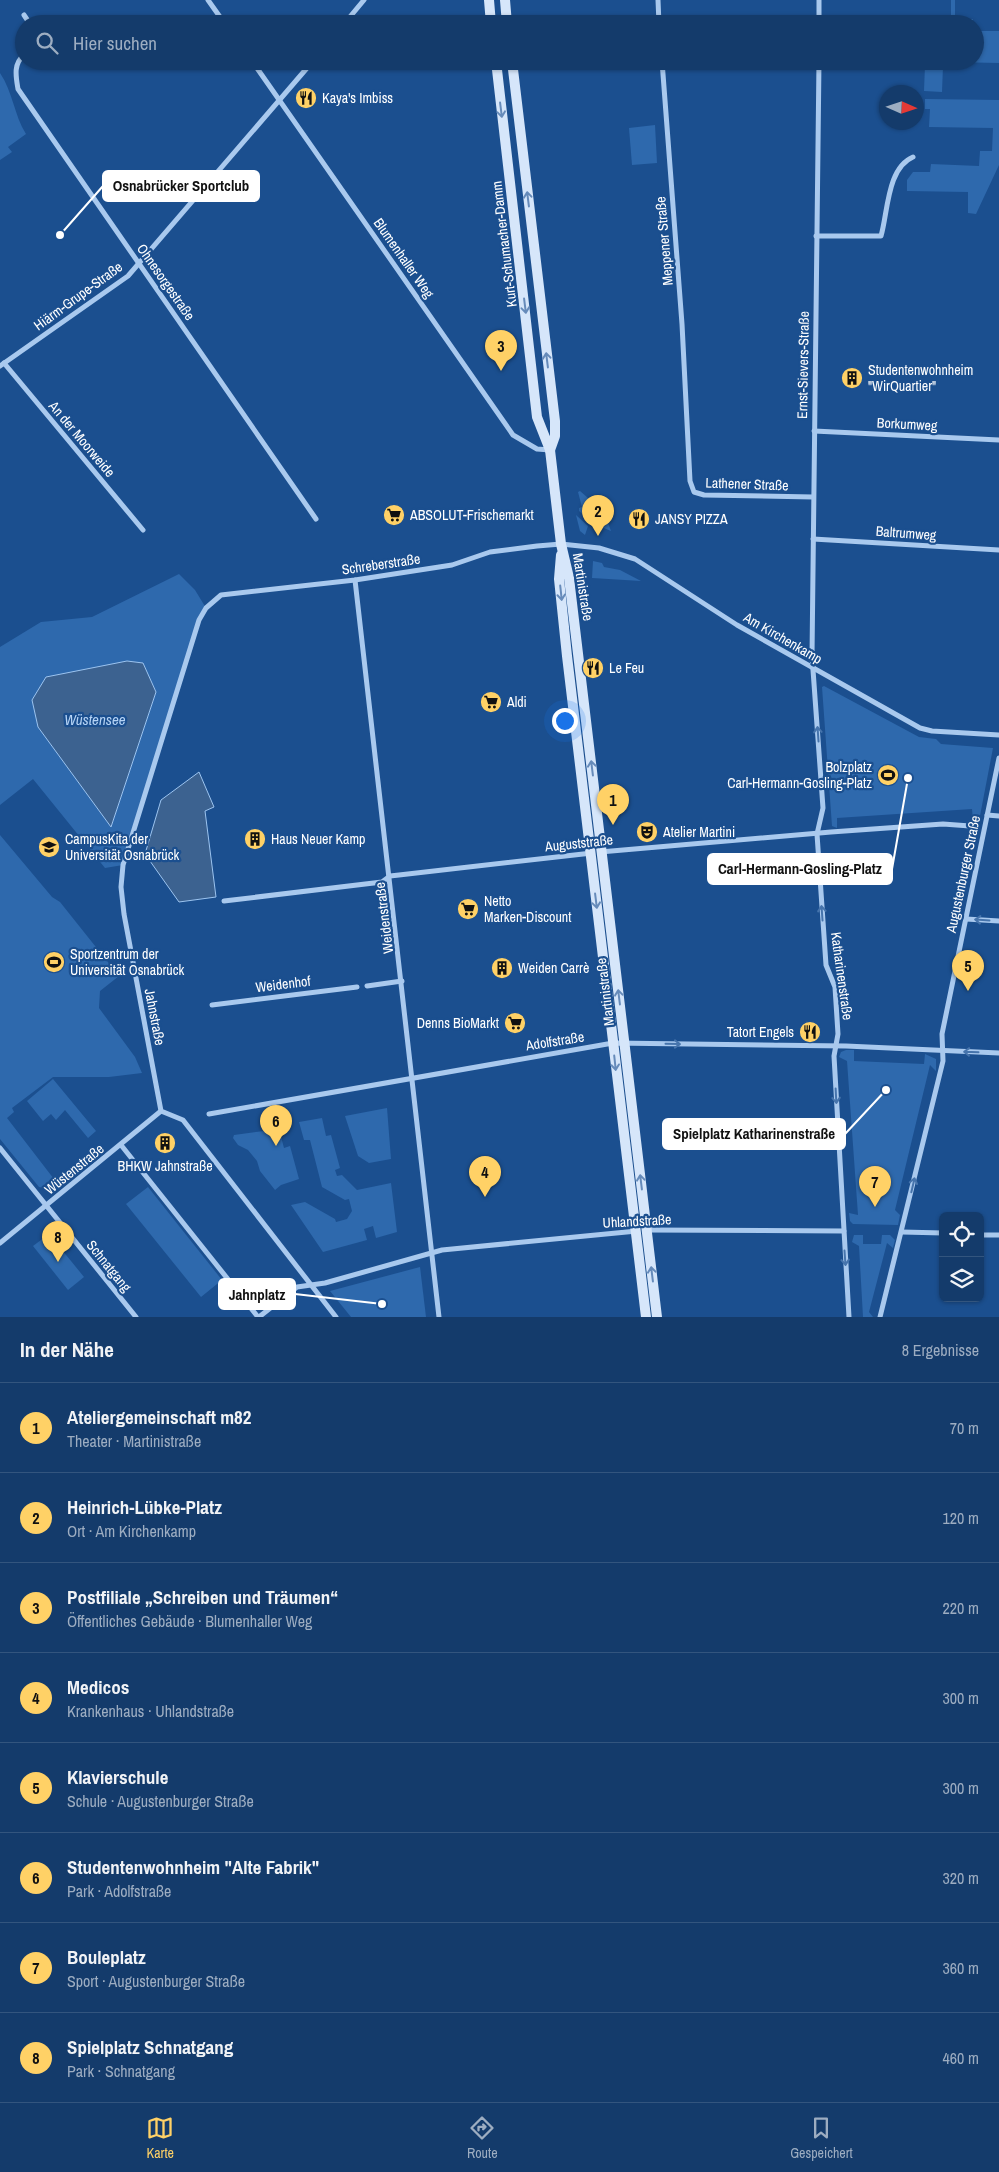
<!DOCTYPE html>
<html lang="de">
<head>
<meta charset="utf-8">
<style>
	:root { --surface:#143b6b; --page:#214673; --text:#f1f3f6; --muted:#9dadc1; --line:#33557e; --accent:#ffd166 }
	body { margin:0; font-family:"Archivo Narrow",sans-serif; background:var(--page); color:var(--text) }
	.controls { position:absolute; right:15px; bottom:15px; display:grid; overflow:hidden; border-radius:8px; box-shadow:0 1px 4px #0004 }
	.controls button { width:45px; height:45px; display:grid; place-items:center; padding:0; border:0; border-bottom:1px solid var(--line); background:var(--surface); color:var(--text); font:25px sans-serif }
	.compass { position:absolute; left:879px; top:85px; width:45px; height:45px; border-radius:50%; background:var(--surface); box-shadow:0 1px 4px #0004; rotate:93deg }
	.you { position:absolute; left:564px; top:720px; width:18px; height:18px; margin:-12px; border:4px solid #fff; border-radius:50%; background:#1a73e8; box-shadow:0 0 0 8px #1a73e833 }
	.badge { display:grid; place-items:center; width:32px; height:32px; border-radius:50%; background:var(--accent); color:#111; font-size:16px; font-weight:700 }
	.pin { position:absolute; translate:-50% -41px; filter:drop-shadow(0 1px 2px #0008) }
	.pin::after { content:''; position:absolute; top:26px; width:18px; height:15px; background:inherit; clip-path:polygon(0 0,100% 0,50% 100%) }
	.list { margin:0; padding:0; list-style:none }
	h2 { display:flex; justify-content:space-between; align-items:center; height:65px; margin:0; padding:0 20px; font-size:21px }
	h2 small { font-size:16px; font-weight:400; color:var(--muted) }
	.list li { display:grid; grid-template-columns:32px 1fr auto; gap:15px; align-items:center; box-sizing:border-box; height:90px; padding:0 20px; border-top:1px solid var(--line) }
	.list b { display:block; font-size:19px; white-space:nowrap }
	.list p { margin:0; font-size:16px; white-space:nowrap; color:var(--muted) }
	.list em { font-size:16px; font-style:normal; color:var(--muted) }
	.icon { flex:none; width:28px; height:28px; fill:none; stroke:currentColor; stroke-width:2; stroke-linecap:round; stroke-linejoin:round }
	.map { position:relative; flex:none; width:999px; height:1317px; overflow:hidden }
	.search { position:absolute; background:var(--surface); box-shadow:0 1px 4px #0004; left:15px; right:15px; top:15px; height:55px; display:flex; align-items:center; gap:12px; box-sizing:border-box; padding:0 18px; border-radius:28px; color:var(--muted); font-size:19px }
	.sheet { height:785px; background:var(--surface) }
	nav { display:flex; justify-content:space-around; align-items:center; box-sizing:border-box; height:70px; border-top:1px solid var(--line); background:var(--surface); font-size:14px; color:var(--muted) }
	nav a { display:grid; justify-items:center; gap:2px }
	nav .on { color:var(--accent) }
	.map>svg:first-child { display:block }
	.green { fill:#2e69ad; fill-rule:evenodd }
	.water { fill:#3c6290; stroke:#9cc4f0 }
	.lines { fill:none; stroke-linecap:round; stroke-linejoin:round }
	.minor { stroke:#a9c9ee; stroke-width:5 }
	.secondary { stroke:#d6e6fa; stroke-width:10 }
	.oneway { stroke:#668bba }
	.oneway2 { stroke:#4674ac }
	.labels { text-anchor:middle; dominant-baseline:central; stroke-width:4.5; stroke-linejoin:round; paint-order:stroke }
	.poi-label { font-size:14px; fill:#fff; stroke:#1b4f8f; text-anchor:start }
	.street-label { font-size:14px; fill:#fff; stroke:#1b4f8f }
	.water-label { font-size:15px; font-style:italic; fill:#b5d3f5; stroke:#1b4f8f }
	.leader { fill:none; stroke:#fff; stroke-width:2 }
	.callout-dot { fill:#fff; stroke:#1b4f8f; stroke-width:2 }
	.callout { fill:#fff; stroke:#fff; stroke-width:2 }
	.callout-label { font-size:15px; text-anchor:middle; font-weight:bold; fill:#111 }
</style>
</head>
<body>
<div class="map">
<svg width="999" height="1317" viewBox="0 0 999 1317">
	<rect width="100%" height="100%" fill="#1b4f8f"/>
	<g class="green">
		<polygon points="951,0 955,0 955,19 973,19 973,24 951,24"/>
		<polygon points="975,31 999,31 999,63 950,62 975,61"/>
		<polygon points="925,65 943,66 942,92 924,91"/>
		<path d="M 0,73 C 13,92 14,115 26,134 L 8,147 L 12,152 L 0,160 Z"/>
		<polygon points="925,99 999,100 999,165 976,214 968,213 968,192 907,191 907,180 913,172 930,172 931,164 979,166 980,151 992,151 993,128 929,127 930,109 925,109"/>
		<polygon points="655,125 657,163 632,165 629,128"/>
		<polygon points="580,491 604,512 611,531 594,524 579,511 579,508 582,507 578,492"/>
		<polygon points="576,515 588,526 585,535 580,531"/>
		<polygon points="593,561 602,563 604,567 620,570 641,581 592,578"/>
		<path d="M 179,574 L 195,590 L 206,608 L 199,620 L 123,865 L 105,868 L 33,779 L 0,805 L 0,647 L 41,622 L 92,617 ZM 126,661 L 142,663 L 156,692 L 111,827 L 38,727 Z"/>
		<polygon points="824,686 919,737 936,739 941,744 993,748 979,821 973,821 972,809 837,818 837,828 832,826 822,687"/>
		<polygon points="0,835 52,897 60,902 119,976 100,991 99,1008 135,1057 142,1073 109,1077 53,1077 12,1108 14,1112 7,1118 57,1183 48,1189 39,1187 0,1139"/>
		<polygon points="846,1050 854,1050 854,1061 924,1064 925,1054 936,1059 936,1071 930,1065 895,1210 900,1215 898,1225 853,1224 850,1221 849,1213 858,1215 847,1061 839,1057 841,1052"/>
		<polygon points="53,1079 96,1131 88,1138 65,1110 56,1120 51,1114 43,1121 27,1101"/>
		<polygon points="387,1108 391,1159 369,1163 358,1156 345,1116"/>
		<polygon points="322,1118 326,1136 331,1135 340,1168 335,1170 337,1176 342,1175 357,1190 391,1183 397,1232 376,1238 373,1226 364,1229 367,1240 323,1252 291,1205 305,1202 335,1219 336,1222 347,1219 352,1211 349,1199 345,1200 322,1187 310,1140 304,1140 299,1122"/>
		<polygon points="279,1129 284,1148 290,1146 299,1179 281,1185 275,1190 260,1171 257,1161 248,1150 238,1145 233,1138 234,1135"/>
		<polygon points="148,1187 222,1280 201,1297 126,1204"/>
		<polygon points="49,1234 84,1277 68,1290 33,1246"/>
		<polygon points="854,1235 863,1235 863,1244 881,1244 882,1235 890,1235 895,1240 893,1248 887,1243 869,1312 873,1317 863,1317 859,1246 852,1242"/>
		<polygon points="420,1267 426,1317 351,1317 330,1291"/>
	</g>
	<g class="water">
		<polygon points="127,661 143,663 156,692 111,827 38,727 32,700 46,677"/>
		<polygon points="199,772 214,807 205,811 216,897 179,902 145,854 161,800"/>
	</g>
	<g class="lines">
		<g class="minor">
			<polyline points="208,0 225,24"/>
			<polyline points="658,0 659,24"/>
			<polyline points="24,15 30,24"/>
			<polyline points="344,24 364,0"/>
			<polyline points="819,24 819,0"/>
			<path d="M 24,55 C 13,64 16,77 18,89 L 316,519"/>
			<polyline points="252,61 513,435 537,449 550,450"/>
			<polyline points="662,61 682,324 690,481 694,492 704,495 813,497"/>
			<polyline points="819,61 812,656 823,808 817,834 826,965 835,987 838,1034 834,1056 849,1317"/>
			<path d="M 816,236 L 881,236 C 888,212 887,168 913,157"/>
			<polyline points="4,363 143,530"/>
			<polyline points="0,366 128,276 313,61"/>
			<polyline points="814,431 999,440"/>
			<polyline points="813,539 999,550"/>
			<polyline points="355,580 439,1317"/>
			<polyline points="987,815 999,816"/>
			<polyline points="600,852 831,832 943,824 970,826"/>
			<polyline points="224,901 382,882 390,876 399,875 592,853"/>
			<polyline points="966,919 999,921"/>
			<polyline points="367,986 402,981"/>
			<polyline points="212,1005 357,987"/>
			<polyline points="209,1114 613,1043 846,1046 999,1053"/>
			<polyline points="121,1145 258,1317"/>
			<polyline points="0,1148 136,1317"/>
			<polyline points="646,1230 844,1231"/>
			<polyline points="902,1232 943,1233"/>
			<polyline points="980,1235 999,1235"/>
			<polyline points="0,1243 161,1111"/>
			<polyline points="259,1317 297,1287 325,1283 442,1250 637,1231"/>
			<polyline points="336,1317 183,1120 161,1111 124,914 121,887 123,865 199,620 206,608 221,595 355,580 452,565 490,552 537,546 561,544 599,548 635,559 737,625 920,728 932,731 999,735"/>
			<polyline points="880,1317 943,1061 942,1034 999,758"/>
		</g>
		<g class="secondary">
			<polyline points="489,0 491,24"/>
			<polyline points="505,0 507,24"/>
			<polyline points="496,61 537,417 550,450 561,544 569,578 657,1317"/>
			<polyline points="512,61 555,421 555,436 550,450"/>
			<polyline points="561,555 559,579 567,656 646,1317"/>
		</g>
	</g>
	<defs><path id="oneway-shaft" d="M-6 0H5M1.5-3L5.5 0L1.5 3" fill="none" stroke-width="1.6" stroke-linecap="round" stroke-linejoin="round" transform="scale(1.25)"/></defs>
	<g class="oneway">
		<use href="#oneway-shaft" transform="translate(501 110) rotate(83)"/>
		<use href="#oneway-shaft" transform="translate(528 199) rotate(-97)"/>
		<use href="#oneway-shaft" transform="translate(525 306) rotate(83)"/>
		<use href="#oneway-shaft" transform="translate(547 360) rotate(-97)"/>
		<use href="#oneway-shaft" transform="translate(561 593) rotate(84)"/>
		<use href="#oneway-shaft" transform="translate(592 768) rotate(-97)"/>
		<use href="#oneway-shaft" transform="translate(596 901) rotate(83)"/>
		<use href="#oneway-shaft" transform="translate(619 997) rotate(-97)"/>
		<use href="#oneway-shaft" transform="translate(615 1063) rotate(84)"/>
		<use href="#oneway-shaft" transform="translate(641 1182) rotate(-97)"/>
		<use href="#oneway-shaft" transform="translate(652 1274) rotate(-97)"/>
	</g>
	<g class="oneway2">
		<use href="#oneway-shaft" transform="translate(818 734) rotate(-94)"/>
		<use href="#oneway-shaft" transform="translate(822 913) rotate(-94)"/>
		<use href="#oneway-shaft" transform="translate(982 920) rotate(-176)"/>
		<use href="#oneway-shaft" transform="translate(673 1044) rotate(1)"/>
		<use href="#oneway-shaft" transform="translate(971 1052) rotate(-178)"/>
		<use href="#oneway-shaft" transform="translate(836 1096) rotate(87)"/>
		<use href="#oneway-shaft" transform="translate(913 1185) rotate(-77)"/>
		<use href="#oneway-shaft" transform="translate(845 1258) rotate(86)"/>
	</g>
	<defs>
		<g id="restaurant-disc" transform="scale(1.125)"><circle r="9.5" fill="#ffd166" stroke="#1b4f8f"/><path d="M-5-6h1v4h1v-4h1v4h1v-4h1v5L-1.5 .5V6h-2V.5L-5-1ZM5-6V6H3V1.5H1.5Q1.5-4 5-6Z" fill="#111"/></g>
		<g id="building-disc" transform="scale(1.125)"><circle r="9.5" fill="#ffd166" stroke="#1b4f8f"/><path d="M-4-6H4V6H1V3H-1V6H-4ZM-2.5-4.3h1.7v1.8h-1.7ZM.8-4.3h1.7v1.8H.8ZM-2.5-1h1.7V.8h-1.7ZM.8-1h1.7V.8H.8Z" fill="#111"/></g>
		<g id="supermarket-disc" transform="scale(1.125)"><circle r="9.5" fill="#ffd166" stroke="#1b4f8f"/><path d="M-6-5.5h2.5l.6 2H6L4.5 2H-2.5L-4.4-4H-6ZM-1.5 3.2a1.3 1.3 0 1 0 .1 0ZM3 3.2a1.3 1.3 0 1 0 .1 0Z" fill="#111"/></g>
		<g id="stadium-disc" transform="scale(1.125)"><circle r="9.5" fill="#ffd166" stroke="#1b4f8f"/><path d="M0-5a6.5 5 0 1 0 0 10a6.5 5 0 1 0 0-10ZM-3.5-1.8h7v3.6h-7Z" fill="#111"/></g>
		<g id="theatre-disc" transform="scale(1.125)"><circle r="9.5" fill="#ffd166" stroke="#1b4f8f"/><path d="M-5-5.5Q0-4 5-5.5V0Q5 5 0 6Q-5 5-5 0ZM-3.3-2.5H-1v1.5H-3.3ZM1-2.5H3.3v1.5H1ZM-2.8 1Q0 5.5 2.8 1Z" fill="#111"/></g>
		<g id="school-disc" transform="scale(1.125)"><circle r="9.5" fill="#ffd166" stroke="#1b4f8f"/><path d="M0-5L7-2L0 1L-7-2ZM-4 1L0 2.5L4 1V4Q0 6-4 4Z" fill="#111"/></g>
	</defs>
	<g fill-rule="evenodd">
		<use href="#restaurant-disc" x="306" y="98"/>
		<use href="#building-disc" x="852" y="378"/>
		<use href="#supermarket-disc" x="394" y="515"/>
		<use href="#restaurant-disc" x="639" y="519"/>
		<use href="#restaurant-disc" x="593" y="668"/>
		<use href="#supermarket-disc" x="491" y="702"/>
		<use href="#stadium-disc" x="888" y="775"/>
		<use href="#theatre-disc" x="647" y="832"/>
		<use href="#building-disc" x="255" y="839"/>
		<use href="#school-disc" x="49" y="847"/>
		<use href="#supermarket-disc" x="468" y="909"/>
		<use href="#stadium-disc" x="54" y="962"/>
		<use href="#building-disc" x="502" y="968"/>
		<use href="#supermarket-disc" x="515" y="1023"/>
		<use href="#restaurant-disc" x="810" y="1032"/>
		<use href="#building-disc" x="165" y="1143"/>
	</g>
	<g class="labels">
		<g class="poi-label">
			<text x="322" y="98">Kaya's Imbiss</text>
			<text x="868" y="370">Studentenwohnheim<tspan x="868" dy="16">"WirQuartier"</tspan></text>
			<text x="410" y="515">ABSOLUT-Frischemarkt</text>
			<text x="655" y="519">JANSY PIZZA</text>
			<text x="609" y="668">Le Feu</text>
			<text x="507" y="702">Aldi</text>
			<text x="872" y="767" text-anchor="end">Bolzplatz<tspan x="872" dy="16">Carl-Hermann-Gosling-Platz</tspan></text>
			<text x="663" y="832">Atelier Martini</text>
			<text x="65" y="839">CampusKita der<tspan x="65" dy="16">Universität Osnabrück</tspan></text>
			<text x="271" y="839">Haus Neuer Kamp</text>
			<text x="484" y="901">Netto<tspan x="484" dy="16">Marken-Discount</tspan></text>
			<text x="70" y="954">Sportzentrum der<tspan x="70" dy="16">Universität Osnabrück</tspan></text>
			<text x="518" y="968">Weiden Carrè</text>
			<text x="499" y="1023" text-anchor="end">Denns BioMarkt</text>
			<text x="794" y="1032" text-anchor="end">Tatort Engels</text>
			<text x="165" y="1166" text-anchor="middle">BHKW Jahnstraße</text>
		</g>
		<g class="street-label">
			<text transform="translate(664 241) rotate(-95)">Meppener Straße</text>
			<text transform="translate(504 244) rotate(-97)">Kurt-Schumacher-Damm</text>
			<text transform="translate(404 258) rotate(55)">Blumenhaller Weg</text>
			<text transform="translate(166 282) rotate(55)">Ohnesorgestraße</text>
			<text transform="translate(78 296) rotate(-36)">Hiärm-Grupe-Straße</text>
			<text transform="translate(803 365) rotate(-89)">Ernst-Sievers-Straße</text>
			<text transform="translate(907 424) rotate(3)">Borkumweg</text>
			<text transform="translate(82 439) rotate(50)">An der Moorweide</text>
			<text transform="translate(747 484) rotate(2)">Lathener Straße</text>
			<text transform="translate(906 533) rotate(4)">Baltrumweg</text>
			<text transform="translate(381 564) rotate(-8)">Schreberstraße</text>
			<text transform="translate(583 587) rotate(81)">Martinistraße</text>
			<text transform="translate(783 638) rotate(30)">Am Kirchenkamp</text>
			<text transform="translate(579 843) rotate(-6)">Auguststraße</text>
			<text transform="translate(963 874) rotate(-78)">Augustenburger Straße</text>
			<text transform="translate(384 918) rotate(-97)">Weidenstraße</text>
			<text transform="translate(842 976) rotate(82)">Katharinenstraße</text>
			<text transform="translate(283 984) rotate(-7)">Weidenhof</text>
			<text transform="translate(605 992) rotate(-97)">Martinistraße</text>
			<text transform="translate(155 1017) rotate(79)">Jahnstraße</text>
			<text transform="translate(555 1041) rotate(-9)">Adolfstraße</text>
			<text transform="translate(74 1169) rotate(-39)">Wüstenstraße</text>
			<text transform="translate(637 1221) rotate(-3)">Uhlandstraße</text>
			<text transform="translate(109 1266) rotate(51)">Schnatgang</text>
		</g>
		<g class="water-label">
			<text x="95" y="719">Wüstensee</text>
		</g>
	</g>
	<path class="leader" d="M60 235L103 186M908 778L892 869M886 1090L845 1134M382 1304L295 1294"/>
	<g class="callout-dot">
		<circle cx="60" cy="235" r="5"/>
		<circle cx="908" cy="778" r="5"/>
		<circle cx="886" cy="1090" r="5"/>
		<circle cx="382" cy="1304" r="5"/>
	</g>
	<g class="callout">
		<rect x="103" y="171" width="156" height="30" rx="5"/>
		<rect x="708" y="854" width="184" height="30" rx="5"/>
		<rect x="663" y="1119" width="182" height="30" rx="5"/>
		<rect x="219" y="1279" width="76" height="30" rx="5"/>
	</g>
	<g class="callout-label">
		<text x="181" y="191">Osnabrücker Sportclub</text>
		<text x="800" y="874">Carl-Hermann-Gosling-Platz</text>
		<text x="754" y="1139">Spielplatz Katharinenstraße</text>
		<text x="257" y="1300">Jahnplatz</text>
	</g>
</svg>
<div class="controls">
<button><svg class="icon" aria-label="locate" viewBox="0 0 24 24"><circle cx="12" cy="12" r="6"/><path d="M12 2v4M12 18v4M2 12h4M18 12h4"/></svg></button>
<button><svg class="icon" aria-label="layers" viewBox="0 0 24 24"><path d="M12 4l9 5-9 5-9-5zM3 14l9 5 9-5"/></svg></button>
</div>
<svg class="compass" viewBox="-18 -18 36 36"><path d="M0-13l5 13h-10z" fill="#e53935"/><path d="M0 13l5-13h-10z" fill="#9dadc1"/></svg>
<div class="you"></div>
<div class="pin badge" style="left:613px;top:825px">1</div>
<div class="pin badge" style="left:598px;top:536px">2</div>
<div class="pin badge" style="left:501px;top:371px">3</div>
<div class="pin badge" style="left:485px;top:1197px">4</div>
<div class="pin badge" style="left:968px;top:991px">5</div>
<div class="pin badge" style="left:276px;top:1146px">6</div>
<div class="pin badge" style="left:875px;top:1207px">7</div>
<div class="pin badge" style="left:58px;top:1262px">8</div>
<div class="search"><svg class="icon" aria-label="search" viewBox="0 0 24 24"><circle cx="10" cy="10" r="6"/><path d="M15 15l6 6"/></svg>Hier suchen</div>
</div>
<section class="sheet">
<h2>In der Nähe<small>8 Ergebnisse</small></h2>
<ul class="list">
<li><span class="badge">1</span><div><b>Ateliergemeinschaft m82</b><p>Theater · Martinistraße</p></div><em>70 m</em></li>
<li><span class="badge">2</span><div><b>Heinrich-Lübke-Platz</b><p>Ort · Am Kirchenkamp</p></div><em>120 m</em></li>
<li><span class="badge">3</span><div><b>Postfiliale „Schreiben und Träumen“</b><p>Öffentliches Gebäude · Blumenhaller Weg</p></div><em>220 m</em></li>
<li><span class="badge">4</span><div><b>Medicos</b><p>Krankenhaus · Uhlandstraße</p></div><em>300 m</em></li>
<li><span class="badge">5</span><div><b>Klavierschule</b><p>Schule · Augustenburger Straße</p></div><em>300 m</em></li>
<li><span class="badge">6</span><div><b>Studentenwohnheim &quot;Alte Fabrik&quot;</b><p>Park · Adolfstraße</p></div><em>320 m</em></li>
<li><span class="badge">7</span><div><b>Bouleplatz</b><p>Sport · Augustenburger Straße</p></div><em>360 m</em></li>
<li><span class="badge">8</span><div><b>Spielplatz Schnatgang</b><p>Park · Schnatgang</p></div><em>460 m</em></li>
</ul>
</section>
<nav>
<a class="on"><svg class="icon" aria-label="map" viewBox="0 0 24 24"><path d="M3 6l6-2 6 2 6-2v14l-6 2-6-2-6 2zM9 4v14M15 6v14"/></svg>Karte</a>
<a><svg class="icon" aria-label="directions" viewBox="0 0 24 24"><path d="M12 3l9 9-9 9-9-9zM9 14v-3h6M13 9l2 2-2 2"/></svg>Route</a>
<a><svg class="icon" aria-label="saved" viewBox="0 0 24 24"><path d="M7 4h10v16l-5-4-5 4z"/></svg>Gespeichert</a>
</nav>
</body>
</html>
